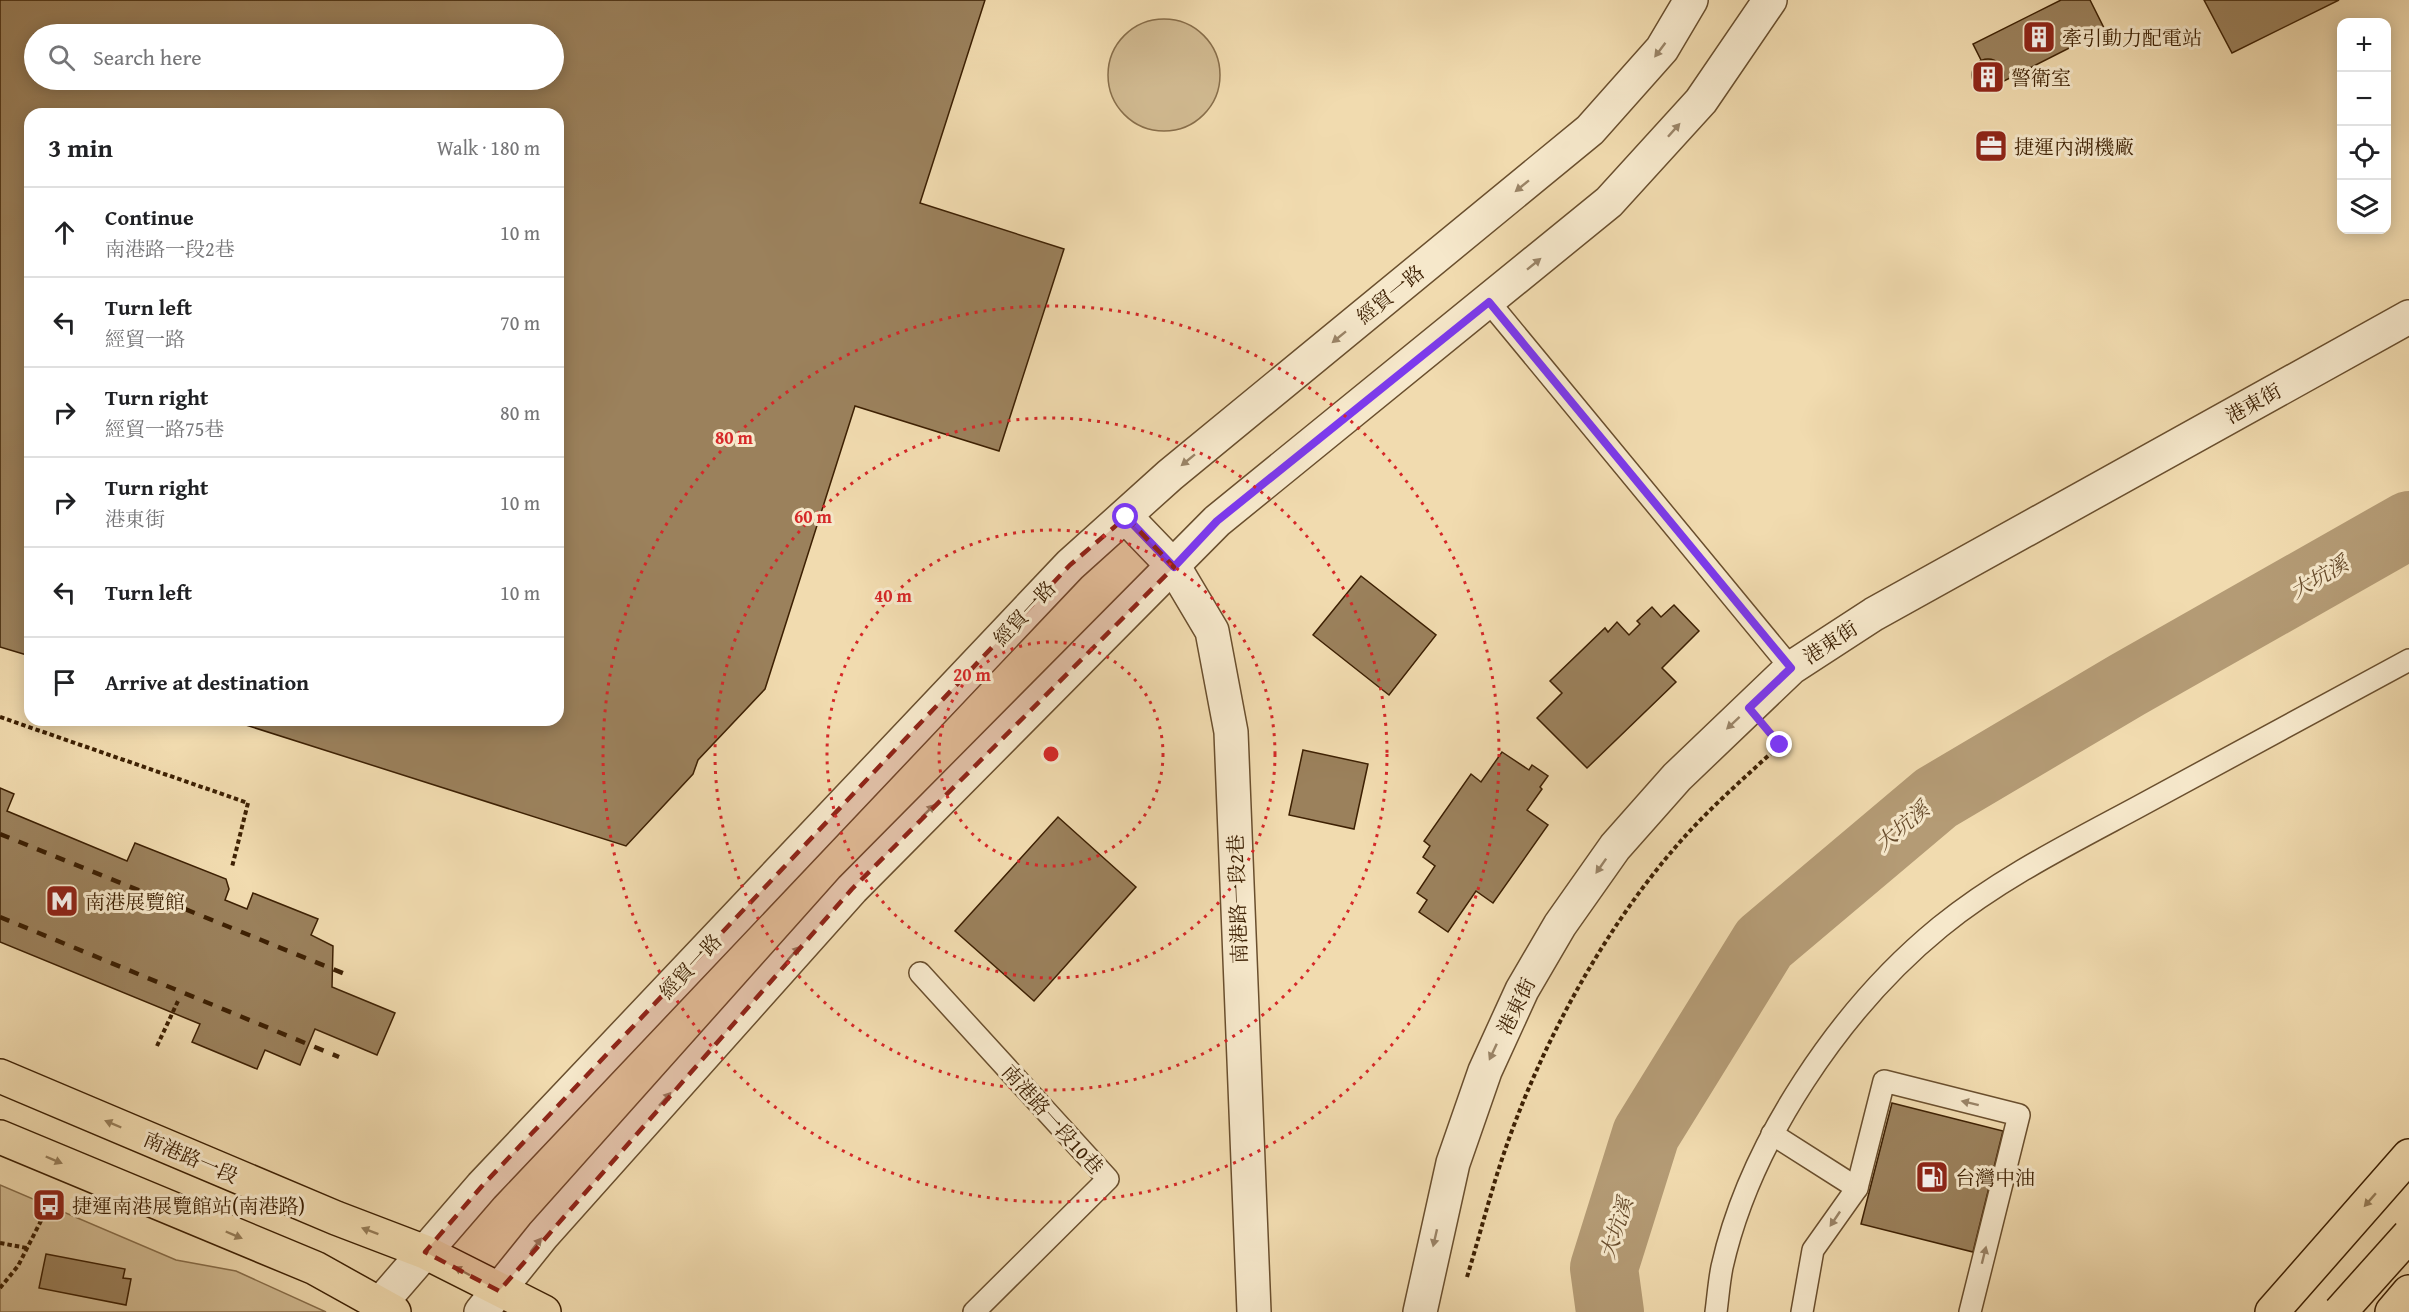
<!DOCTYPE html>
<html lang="en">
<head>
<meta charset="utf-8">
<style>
	:root { --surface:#fff; --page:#f6f6f6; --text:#202124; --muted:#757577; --line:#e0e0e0 }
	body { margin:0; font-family:"Gentium Book Plus","Noto Serif TC",serif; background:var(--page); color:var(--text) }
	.controls { position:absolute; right:18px; top:18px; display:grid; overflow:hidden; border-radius:12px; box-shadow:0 3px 15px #0003 }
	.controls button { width:54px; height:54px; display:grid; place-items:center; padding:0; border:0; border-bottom:2px solid var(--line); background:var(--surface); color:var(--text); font:30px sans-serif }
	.stop { position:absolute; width:18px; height:18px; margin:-14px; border:4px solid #7c3aed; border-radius:50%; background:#fff }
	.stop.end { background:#7c3aed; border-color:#fff; box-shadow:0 2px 6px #0008 }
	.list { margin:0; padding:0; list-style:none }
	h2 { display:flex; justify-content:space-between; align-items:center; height:78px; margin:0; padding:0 24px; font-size:26px }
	h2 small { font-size:20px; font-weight:400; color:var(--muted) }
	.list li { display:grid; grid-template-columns:39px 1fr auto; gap:18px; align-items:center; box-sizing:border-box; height:90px; padding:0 24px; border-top:2px solid var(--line) }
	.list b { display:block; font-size:22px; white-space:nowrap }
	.list p { margin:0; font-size:20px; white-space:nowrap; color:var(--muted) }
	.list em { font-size:20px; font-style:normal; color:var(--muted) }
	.icon { flex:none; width:33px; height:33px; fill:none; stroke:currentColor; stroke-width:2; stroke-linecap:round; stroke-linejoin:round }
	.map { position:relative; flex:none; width:2409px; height:1312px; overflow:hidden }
	.search { position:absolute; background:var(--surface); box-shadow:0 3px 15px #0003; left:24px; top:24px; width:540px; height:66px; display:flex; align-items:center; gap:15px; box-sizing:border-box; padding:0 21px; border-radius:33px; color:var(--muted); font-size:22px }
	.panel { position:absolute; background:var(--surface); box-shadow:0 3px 15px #0003; left:24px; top:108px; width:540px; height:618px; border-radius:18px }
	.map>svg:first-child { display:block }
	.green { fill:#d2bb92; stroke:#886e4a; stroke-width:1.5 }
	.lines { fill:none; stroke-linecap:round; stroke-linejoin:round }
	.river { stroke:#b49b75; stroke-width:68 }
	.building { fill:#9b815c; stroke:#3d2003; stroke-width:1.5; fill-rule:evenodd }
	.service-casing { stroke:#6a4f2e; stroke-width:24 }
	.minor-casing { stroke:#6a4f2e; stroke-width:36 }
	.tertiary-casing { stroke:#6a4f2e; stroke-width:36 }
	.primary-casing { stroke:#3d2003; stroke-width:36 }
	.trunk-casing { stroke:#3d2003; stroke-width:36 }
	.motorway-casing { stroke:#3d2003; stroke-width:36 }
	.path { stroke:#3d2003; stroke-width:4; stroke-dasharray:4.5 3; stroke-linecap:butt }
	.service { stroke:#f6e8cb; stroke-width:21 }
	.minor { stroke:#f6e8cb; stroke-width:33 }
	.tertiary { stroke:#f6e8cb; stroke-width:33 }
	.primary { stroke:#f1dbaf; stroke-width:33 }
	.trunk { stroke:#f1dbaf; stroke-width:33 }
	.motorway { stroke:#f1dbaf; stroke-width:33 }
	.rail { stroke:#3d2003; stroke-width:4.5; stroke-dasharray:10 10; stroke-linecap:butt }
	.motorway-bridge-casing { stroke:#3d2003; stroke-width:36; stroke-linecap:butt }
	.motorway-bridge { stroke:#f1dbaf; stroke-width:33 }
	.oneway { fill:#9a8467 }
	.oneway2 { fill:#977e59 }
	.route { stroke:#7c3aed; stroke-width:8 }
	.marked { fill:#8f2418; fill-opacity:0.2; stroke:#8f2418; stroke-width:4.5; stroke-dasharray:12 8; stroke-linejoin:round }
	.ring { fill:none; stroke:#d62828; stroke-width:3; stroke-dasharray:3 6 }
	.labels { text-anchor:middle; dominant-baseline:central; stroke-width:6; stroke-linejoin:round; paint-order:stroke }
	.poi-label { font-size:20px; fill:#3d2003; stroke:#f6e8cb; text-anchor:start }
	.street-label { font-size:20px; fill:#3d2003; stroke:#f6e8cb }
	.water-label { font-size:21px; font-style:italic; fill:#674b2b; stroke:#f6e8cb }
	.centre { fill:#d62828; stroke:#f6e8cb; stroke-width:3 }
	.ring-label { font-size:18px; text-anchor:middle; font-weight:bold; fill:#d62828; stroke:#f6e8cb; stroke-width:6; stroke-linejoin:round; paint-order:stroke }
</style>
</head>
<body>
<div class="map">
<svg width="2409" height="1312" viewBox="0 0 2409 1312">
	<rect width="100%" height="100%" fill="#f1dbaf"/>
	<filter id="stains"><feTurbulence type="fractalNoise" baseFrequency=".00333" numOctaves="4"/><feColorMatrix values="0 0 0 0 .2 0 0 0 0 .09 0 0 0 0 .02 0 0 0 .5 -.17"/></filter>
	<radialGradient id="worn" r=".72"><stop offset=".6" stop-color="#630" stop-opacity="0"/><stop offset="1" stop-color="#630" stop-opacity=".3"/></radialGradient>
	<g class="green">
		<circle cx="1164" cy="75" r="56"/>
		<polygon points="0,1185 176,1260 236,1271 326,1312 0,1312"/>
	</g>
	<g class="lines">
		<polyline class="river" points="1610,1312 1604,1268 1646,1134 1764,943 1936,798 2127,685 2409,525"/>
	</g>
	<g class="building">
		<path d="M 0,0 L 985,0 L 920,203 L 1064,249 L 999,451 L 855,406 L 765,689 L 698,760 L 693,774 L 626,846 L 230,720 L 558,720 L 558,114 L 30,114 L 30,656 L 0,647 ZM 34,34 L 554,34 L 554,80 L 34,80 Z"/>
		<polygon points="2061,0 2090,0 2105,30 1994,86 1973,44"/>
		<polygon points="2204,0 2339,0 2232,53"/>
		<circle cx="1988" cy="75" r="16"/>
		<polygon points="1361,576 1436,635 1389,695 1313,635"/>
		<polygon points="1674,605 1699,631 1662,668 1676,682 1587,768 1537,718 1562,693 1550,681 1605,628 1608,632 1617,622 1629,635 1640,624 1637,621 1652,607 1661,617"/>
		<polygon points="1303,750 1368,764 1354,829 1289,815"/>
		<polygon points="1502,752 1529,770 1532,765 1548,776 1540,787 1542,789 1527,810 1548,825 1493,903 1476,891 1448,932 1419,912 1427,900 1417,893 1435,866 1423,857 1430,846 1424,841 1471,774 1481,782"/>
		<polygon points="0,788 14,794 7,811 127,861 135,843 226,879 229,889 225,900 247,909 253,893 318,919 311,935 333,946 332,987 395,1013 377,1055 315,1029 300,1065 265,1050 257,1069 192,1042 200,1024 0,942"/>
		<polygon points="1058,817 1136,887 1034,1001 955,931"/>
		<polygon points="1892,1103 2003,1131 1973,1252 1861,1224"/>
		<polygon points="46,1254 125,1269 123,1278 131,1279 126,1305 39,1288"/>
	</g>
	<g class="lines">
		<g class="service-casing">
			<g id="service">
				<polyline points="1489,302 1791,668"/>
				<polyline points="920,973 1108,1179 974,1312"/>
				<polyline points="1772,1134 1857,1188"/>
				<path d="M 1716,1312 C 1718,1297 1719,1282 1722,1267 C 1750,1142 1841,1008 1940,927 C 1999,879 2069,844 2136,808 C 2227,759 2318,710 2409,660"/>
				<polyline points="1802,1312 1813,1250 1857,1188 1884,1081 2019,1115 1970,1312"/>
			</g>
		</g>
		<g class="minor-casing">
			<g id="minor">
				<polyline points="1126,517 1174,567 1212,631 1231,732 1254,1312"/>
				<polyline points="1420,1312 1453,1163 1485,1071 1522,990 1560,925 1615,847 1677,777 1791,668 1874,614 2409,317"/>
			</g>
		</g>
		<g class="tertiary-casing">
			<g id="tertiary">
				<polyline points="379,1305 482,1186 1070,565 1170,475 1590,130 1662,49 1691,0"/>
				<polyline points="481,1312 543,1235 852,889 1217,521 1609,202 1701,101 1770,0"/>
			</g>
		</g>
		<g class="primary-casing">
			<g id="primary">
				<polyline points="0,1076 336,1218 425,1252 544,1312"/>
				<polyline points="0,1137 315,1268 394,1312"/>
			</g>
		</g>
		<g class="trunk-casing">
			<polyline id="trunk" points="2392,1312 2409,1292"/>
		</g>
		<g class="motorway-casing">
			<polyline id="motorway" points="2272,1312 2409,1156"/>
		</g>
		<g class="path">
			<polyline points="0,717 248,803 232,867"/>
			<polyline points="157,1046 178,1001"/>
			<polyline points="0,1243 27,1248"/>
			<path d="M 1467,1277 C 1479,1238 1489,1198 1502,1159 C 1537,1053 1600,935 1673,850 C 1705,812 1743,779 1780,745 L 1772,735"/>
			<polyline points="0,1288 18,1266 49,1205"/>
		</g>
		<use href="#service" class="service"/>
		<use href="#minor" class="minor"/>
		<use href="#tertiary" class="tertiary"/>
		<use href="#primary" class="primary"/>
		<use href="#trunk" class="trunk"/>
		<use href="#motorway" class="motorway"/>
		<g class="rail">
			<polyline points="0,834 345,974"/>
			<polyline points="0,917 339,1057"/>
		</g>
		<g class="motorway-bridge-casing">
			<polyline id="motorway-bridge" points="2340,1312 2409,1235"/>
		</g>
		<use href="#motorway-bridge" class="motorway-bridge"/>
	</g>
	<defs><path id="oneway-solid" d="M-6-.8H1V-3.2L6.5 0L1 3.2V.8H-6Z" transform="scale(1.5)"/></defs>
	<g class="oneway">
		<use href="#oneway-solid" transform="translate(1660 50) rotate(127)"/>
		<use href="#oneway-solid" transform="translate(1674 130) rotate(-48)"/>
		<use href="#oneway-solid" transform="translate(1522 186) rotate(141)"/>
		<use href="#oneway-solid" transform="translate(1534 264) rotate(-39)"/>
		<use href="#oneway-solid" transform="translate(1339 337) rotate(141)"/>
		<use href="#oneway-solid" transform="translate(1188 460) rotate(141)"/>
		<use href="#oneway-solid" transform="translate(1733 723) rotate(137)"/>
		<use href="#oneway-solid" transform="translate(928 811) rotate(-45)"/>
		<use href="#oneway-solid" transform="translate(1601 866) rotate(125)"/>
		<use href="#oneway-solid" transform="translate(794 953) rotate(-48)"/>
		<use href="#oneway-solid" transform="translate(1493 1052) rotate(115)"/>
		<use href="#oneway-solid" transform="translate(665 1099) rotate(-48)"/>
		<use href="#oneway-solid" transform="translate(1970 1103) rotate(-166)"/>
		<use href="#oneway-solid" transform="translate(1835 1219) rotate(124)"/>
		<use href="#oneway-solid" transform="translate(1435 1238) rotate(103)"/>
		<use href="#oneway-solid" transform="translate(536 1245) rotate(-52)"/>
		<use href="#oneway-solid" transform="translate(1984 1255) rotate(-76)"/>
	</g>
	<g class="oneway2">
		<use href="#oneway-solid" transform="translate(113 1124) rotate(-157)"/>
		<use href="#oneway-solid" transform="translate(54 1160) rotate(23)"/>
		<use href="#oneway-solid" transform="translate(2370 1200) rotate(131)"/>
		<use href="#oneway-solid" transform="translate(370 1231) rotate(-159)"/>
		<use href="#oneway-solid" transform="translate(234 1235) rotate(23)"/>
		<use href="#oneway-solid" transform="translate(462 1271) rotate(-152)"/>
	</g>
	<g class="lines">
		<polyline class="route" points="1126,517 1174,567 1217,521 1489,302 1791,668 1749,708 1780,745"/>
	</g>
	<path class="marked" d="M 1126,517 L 1174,567 L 852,889 L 499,1291 L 425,1252 L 482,1186 L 1070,565 Z"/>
	<g class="ring">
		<circle cx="1051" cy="754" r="112"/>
		<circle cx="1051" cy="754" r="224"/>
		<circle cx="1051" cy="754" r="336"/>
		<circle cx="1051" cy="754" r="448"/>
	</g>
	<defs>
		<g id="building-square" transform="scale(1.725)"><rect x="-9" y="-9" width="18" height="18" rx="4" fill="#8f2418" stroke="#f6e8cb"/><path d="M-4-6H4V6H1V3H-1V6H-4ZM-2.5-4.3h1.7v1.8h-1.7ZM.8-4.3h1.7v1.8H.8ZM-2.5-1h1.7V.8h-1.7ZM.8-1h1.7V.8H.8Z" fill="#fff"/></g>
		<g id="office-square" transform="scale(1.725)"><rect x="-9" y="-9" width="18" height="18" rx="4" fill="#8f2418" stroke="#f6e8cb"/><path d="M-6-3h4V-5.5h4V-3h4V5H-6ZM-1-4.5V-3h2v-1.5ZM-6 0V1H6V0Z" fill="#fff"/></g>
		<g id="metro-square" transform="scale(1.725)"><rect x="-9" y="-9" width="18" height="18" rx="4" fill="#8f2418" stroke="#f6e8cb"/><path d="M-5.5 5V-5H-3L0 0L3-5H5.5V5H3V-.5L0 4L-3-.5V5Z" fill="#fff"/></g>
		<g id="fuel-square" transform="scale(1.725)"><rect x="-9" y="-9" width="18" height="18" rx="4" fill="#8f2418" stroke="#f6e8cb"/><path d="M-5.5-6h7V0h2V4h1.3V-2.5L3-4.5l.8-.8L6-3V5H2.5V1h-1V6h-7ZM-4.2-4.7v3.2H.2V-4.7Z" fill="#fff"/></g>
		<g id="bus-square" transform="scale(1.725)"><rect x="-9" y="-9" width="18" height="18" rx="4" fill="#8f2418" stroke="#f6e8cb"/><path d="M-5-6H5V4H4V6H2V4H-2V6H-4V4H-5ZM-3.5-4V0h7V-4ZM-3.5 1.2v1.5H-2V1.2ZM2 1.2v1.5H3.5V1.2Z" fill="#fff"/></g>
	</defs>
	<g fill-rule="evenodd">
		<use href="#building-square" x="2039" y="37"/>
		<use href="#building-square" x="1988" y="77"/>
		<use href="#office-square" x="1991" y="146"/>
		<use href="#metro-square" x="62" y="901"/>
		<use href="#fuel-square" x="1932" y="1177"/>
		<use href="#bus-square" x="49" y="1205"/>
	</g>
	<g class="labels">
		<g class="poi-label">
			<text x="2062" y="37">牽引動力配電站</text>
			<text x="2011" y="77">警衛室</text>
			<text x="2014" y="146">捷運內湖機廠</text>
			<text x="85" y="901">南港展覽館</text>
			<text x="1955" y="1177">台灣中油</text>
			<text x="72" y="1205">捷運南港展覽館站(南港路)</text>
		</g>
		<g class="street-label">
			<text transform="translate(1390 294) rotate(-39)">經貿一路</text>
			<text transform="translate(2253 403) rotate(-29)">港東街</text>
			<text transform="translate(1024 613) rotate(-47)">經貿一路</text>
			<text transform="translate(1830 642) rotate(-33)">港東街</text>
			<text transform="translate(1237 899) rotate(-92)">南港路一段2巷</text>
			<text transform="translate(690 966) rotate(-47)">經貿一路</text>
			<text transform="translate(1516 1006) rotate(-64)">港東街</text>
			<text transform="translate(1053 1119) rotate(48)">南港路一段10巷</text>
			<text transform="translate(191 1157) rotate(23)">南港路一段</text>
		</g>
		<g class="water-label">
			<text transform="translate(2319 577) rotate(-30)">大坑溪</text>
			<text transform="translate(1902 826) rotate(-40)">大坑溪</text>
			<text transform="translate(1616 1228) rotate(-72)">大坑溪</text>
		</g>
	</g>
	<circle cx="1051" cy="754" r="9" class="centre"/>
	<g class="ring-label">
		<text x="734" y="444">80 m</text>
		<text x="813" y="523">60 m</text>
		<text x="893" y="602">40 m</text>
		<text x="972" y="681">20 m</text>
	</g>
	<rect width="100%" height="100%" filter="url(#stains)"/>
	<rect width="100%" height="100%" fill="url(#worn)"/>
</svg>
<div class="controls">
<button>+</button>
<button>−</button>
<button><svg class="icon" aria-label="locate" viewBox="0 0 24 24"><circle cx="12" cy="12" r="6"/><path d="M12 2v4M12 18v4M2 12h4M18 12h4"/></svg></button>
<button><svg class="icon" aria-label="layers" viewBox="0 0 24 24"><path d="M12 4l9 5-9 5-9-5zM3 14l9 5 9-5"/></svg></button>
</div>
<div class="stop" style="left:1126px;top:517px"></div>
<div class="stop end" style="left:1780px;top:745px"></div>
<div class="search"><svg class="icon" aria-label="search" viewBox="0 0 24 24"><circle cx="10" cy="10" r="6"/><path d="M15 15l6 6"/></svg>Search here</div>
<section class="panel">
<h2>3 min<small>Walk · 180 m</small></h2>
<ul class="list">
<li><svg class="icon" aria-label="ahead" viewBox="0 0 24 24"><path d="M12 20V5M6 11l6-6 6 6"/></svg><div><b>Continue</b><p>南港路一段2巷</p></div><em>10 m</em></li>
<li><svg class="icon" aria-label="left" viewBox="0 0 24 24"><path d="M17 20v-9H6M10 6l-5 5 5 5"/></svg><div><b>Turn left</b><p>經貿一路</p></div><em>70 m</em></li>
<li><svg class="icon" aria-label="right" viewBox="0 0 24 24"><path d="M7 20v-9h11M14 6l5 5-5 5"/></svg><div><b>Turn right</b><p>經貿一路75巷</p></div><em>80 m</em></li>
<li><svg class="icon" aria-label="right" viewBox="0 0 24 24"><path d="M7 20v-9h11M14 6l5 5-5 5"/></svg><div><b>Turn right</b><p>港東街</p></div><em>10 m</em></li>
<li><svg class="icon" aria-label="left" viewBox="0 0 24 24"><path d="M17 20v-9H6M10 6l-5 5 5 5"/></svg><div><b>Turn left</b></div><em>10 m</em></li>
<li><svg class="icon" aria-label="arrive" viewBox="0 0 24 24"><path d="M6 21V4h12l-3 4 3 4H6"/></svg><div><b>Arrive at destination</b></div></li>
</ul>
</section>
</div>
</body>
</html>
